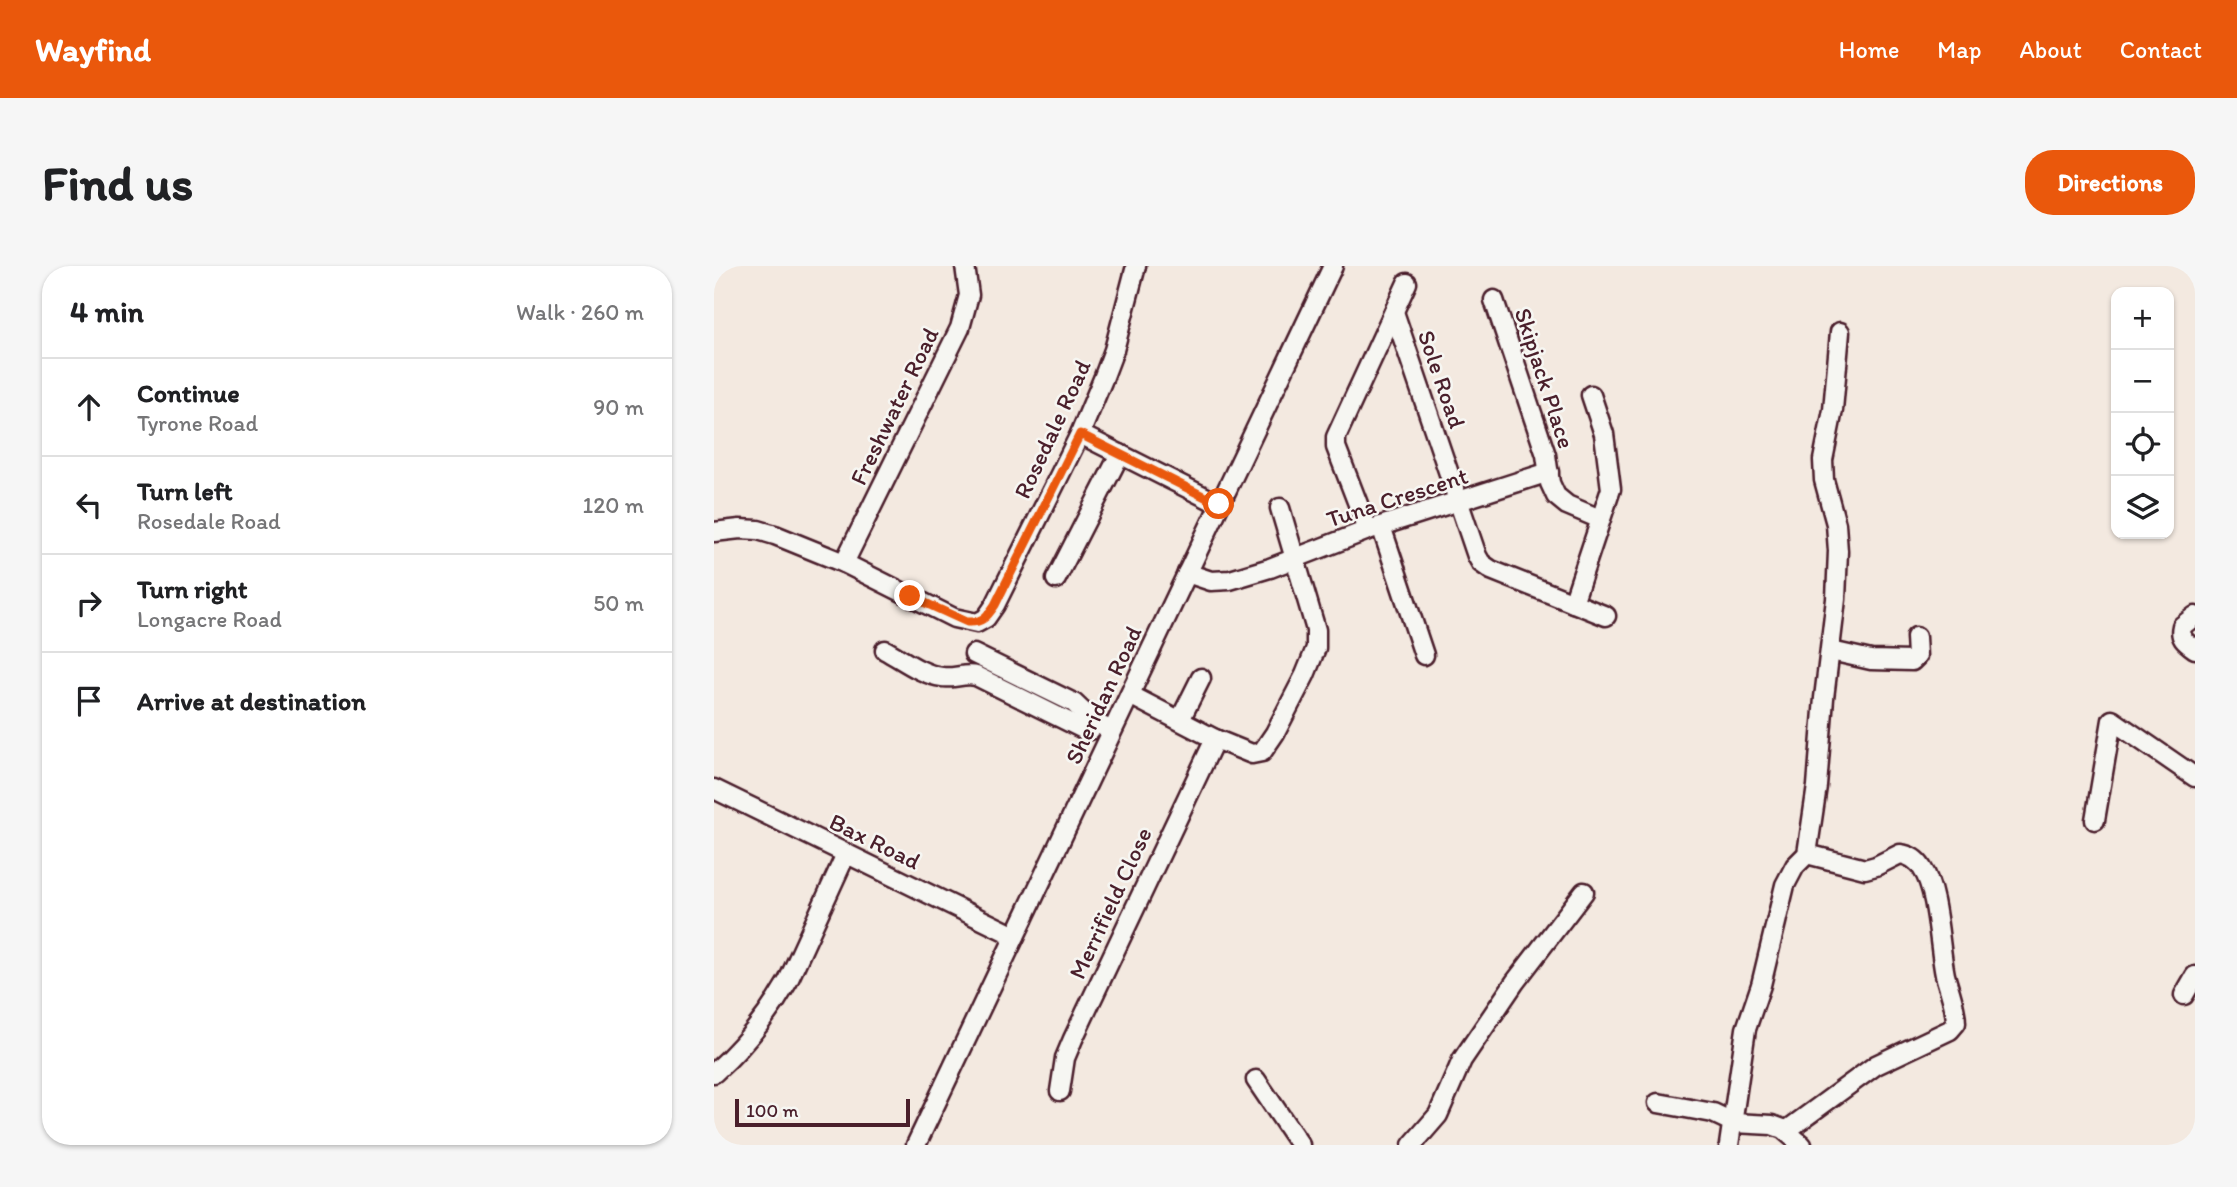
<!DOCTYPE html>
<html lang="en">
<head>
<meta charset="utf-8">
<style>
	:root { --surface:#fff; --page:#f6f6f6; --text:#202124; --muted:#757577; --line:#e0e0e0; --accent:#ea580c }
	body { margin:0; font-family:Itim,sans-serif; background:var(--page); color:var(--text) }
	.controls { position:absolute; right:21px; top:21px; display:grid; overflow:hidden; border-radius:14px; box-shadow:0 2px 5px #0004 }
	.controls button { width:63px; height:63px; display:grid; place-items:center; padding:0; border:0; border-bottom:2px solid var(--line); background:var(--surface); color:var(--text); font:35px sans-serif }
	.scale { position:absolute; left:21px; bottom:18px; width:175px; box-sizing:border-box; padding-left:7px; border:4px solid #4a1f2b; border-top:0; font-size:19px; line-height:24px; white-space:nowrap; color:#4a1f2b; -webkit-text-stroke:5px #f6f6f2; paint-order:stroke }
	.stop { position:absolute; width:21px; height:21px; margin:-16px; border:5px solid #ea580c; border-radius:50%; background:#fff }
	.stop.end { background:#ea580c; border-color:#fff; box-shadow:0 2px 7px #0008 }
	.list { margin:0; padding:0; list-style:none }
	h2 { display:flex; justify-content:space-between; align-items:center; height:91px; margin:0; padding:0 28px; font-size:30px }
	h2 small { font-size:23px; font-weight:400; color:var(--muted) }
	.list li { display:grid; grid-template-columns:46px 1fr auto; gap:21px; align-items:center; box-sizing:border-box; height:98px; padding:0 28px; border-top:2px solid var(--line) }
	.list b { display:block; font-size:26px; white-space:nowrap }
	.list p { margin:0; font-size:23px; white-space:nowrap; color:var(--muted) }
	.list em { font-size:23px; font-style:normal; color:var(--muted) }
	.icon { flex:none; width:38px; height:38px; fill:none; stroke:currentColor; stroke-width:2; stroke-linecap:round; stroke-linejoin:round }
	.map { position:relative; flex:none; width:1481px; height:879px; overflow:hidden; border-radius:28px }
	header { display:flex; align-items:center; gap:42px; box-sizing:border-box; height:98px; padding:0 35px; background:var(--accent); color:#fff }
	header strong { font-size:33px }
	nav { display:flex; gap:38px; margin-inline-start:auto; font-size:24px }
	.intro { display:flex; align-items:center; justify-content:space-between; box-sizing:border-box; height:168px; padding:0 42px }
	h1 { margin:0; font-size:49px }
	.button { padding:18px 32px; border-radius:28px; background:var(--accent); color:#fff; font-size:24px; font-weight:700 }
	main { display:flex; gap:42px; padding:0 42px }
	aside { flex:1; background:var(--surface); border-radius:28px; box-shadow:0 2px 5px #0004 }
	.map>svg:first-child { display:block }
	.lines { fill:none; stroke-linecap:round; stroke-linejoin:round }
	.minor-casing { stroke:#4a1f2b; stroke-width:23 }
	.minor { stroke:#f6f6f2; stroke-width:18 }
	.route { stroke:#ea580c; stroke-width:9 }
	.labels { text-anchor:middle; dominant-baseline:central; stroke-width:5; stroke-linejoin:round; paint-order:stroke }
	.street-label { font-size:24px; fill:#4a1f2b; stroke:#f6f6f2 }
</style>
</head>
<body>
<header>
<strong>Wayfind</strong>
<nav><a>Home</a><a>Map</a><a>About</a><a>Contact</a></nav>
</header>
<div class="intro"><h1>Find us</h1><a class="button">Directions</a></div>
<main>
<aside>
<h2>4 min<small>Walk · 260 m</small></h2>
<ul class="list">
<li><svg class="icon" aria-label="ahead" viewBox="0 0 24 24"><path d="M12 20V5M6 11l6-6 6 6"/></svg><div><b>Continue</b><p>Tyrone Road</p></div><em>90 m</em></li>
<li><svg class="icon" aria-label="left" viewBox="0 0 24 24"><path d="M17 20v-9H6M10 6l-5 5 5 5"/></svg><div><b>Turn left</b><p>Rosedale Road</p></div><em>120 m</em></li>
<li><svg class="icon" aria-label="right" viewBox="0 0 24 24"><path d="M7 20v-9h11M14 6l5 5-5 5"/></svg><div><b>Turn right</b><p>Longacre Road</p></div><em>50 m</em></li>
<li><svg class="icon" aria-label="arrive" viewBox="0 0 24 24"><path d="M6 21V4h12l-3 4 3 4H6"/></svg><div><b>Arrive at destination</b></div></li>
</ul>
</aside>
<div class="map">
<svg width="1481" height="879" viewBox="0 0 1481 879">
	<rect width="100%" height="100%" fill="#f3e9e0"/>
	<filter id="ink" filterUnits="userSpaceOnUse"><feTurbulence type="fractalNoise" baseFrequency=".0143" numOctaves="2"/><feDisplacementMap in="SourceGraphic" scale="14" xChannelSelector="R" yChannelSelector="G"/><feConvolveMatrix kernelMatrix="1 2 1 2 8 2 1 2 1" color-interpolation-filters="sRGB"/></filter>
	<g filter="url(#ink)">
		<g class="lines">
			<g class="minor-casing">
				<g id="minor">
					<polyline points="780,34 832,189 836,217 842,230 853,239 886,253"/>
					<polyline points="680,46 763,290 767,297 777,304 892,350"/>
					<polyline points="366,168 505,238"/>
					<polyline points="667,260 710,389"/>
					<polyline points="654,264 622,181 622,171 693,17"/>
					<polyline points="0,266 26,263 44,264 61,269 130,297 240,352 263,357 272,352 281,339 366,168 389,113 400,84 422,0"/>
					<polyline points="130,297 246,62 255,29 251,0"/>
					<polyline points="473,307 497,315 516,314 556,302 654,264 835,206"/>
					<polyline points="342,313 406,188"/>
					<polyline points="859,337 897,223 890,168 877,129"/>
					<path d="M 1481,350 L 1468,360 C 1465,372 1471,376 1481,383"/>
					<path d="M 171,384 C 188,393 208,409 228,411 C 240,413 250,407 262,410 L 369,463 L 376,464 L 380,456"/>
					<polyline points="1117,385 1157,394 1198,395 1203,390 1202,371"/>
					<polyline points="260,388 360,437 380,456 390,461"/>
					<polyline points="416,429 501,473"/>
					<polyline points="466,454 487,412"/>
					<polyline points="0,523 301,670"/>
					<polyline points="1381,554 1398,454 1481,511"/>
					<polyline points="1470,729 1481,710"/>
					<path d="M 0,807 C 30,780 54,750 74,715 L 132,588"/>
					<polyline points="542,814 586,879"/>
					<polyline points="346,825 351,792 359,773 501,473 538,488 548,486 561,467 591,409 602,382 602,364 566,242"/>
					<polyline points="944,837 999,847 1020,857 1058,859 1069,863 1088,879"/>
					<path d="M 1072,865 L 1162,799 L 1236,764 L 1242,757 C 1242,741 1235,724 1231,709 C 1225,680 1224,625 1208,602 C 1203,594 1195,589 1186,588 L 1162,600 L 1151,603 L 1093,588"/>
					<polyline points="202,879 619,0"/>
					<polyline points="698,879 724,849 748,794 801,716 870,626"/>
					<polyline points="1015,879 1032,763 1047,719 1071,619 1081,600 1093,588 1103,520 1110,432 1122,333 1124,285 1122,258 1110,214 1109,194 1119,144 1126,66"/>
				</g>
			</g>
			<use href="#minor" class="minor"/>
		</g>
	</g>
	<g class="lines" filter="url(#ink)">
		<path class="route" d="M 196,330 L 253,356 C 268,357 273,351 281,339 L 366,168 L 505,238"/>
	</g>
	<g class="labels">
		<g class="street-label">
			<text transform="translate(831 112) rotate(72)">Skipjack Place</text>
			<text transform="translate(728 113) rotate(71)">Sole Road</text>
			<text transform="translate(180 140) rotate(-64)">Freshwater Road</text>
			<text transform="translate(338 163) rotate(-65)">Rosedale Road</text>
			<text transform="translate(683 231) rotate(-18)">Tuna Crescent</text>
			<text transform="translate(389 429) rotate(-65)">Sheridan Road</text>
			<text transform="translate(161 575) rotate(26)">Bax Road</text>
			<text transform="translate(396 637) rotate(-65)">Merrifield Close</text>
		</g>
	</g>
</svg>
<div class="controls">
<button>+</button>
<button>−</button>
<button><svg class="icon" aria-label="locate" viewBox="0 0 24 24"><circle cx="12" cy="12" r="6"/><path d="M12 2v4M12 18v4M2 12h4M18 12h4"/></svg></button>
<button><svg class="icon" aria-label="layers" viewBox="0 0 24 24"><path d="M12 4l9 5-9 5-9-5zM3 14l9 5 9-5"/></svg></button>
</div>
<div class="scale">100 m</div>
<div class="stop" style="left:505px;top:238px"></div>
<div class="stop end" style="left:196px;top:330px"></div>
</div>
</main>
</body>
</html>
